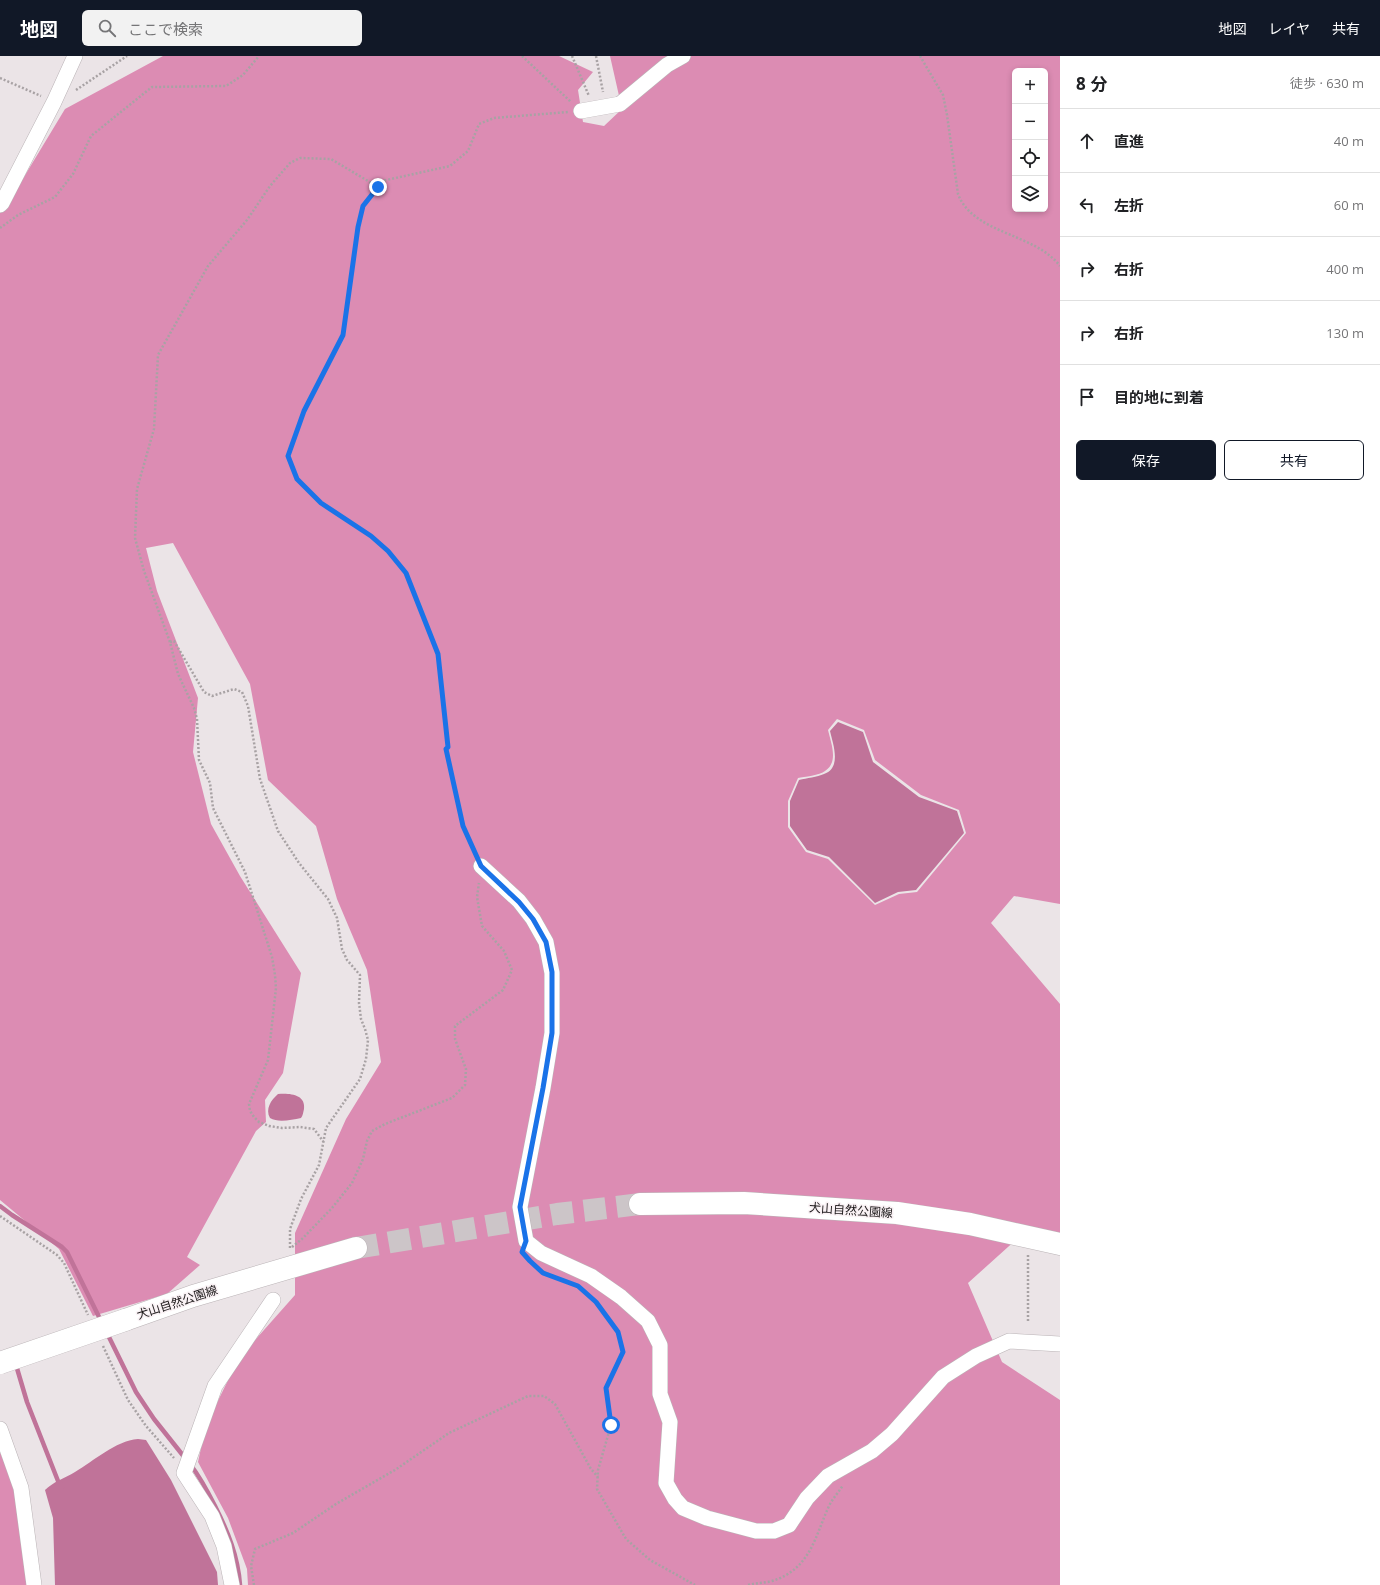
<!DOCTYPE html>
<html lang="ja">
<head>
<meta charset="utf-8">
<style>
	:root { --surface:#fff; --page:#f2f2f2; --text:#202124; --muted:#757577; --line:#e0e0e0; --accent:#111827 }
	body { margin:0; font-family:"Open Sans","Noto Sans JP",sans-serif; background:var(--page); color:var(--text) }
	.controls { position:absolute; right:12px; top:12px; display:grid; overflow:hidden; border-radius:6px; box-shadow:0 2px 6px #0003 }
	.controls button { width:36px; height:36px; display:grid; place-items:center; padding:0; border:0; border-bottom:1px solid var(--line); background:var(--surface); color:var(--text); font:20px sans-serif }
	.stop { position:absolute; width:12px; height:12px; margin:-9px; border:3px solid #1a73e8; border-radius:50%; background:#fff }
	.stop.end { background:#1a73e8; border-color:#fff; box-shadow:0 1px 4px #0008 }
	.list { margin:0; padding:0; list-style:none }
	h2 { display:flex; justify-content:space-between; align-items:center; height:52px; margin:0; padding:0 16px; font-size:17px }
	h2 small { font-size:13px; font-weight:400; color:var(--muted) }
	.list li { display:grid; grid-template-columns:26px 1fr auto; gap:12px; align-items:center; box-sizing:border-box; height:64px; padding:0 16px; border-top:1px solid var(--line) }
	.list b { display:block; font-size:15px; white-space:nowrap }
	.list em { font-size:13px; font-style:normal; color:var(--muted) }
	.actions { display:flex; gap:8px; padding:12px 16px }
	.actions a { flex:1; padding:9px 0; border:1px solid var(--accent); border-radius:6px; text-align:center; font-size:14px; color:var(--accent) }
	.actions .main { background:var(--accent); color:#fff }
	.icon { flex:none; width:22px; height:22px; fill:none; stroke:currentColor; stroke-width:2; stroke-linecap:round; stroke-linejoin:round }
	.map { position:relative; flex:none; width:1060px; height:1529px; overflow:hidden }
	header { display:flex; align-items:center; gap:24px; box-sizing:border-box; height:56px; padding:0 20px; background:var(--accent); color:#fff }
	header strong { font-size:19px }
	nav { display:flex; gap:22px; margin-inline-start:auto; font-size:14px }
	.search { width:280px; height:36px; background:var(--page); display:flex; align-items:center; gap:10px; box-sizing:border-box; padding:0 14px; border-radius:6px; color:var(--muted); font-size:15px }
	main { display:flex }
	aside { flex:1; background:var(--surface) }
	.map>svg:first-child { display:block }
	.forest { fill:#dc8cb3; fill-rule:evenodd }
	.water { fill:#c07399 }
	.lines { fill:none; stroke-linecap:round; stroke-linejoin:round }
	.stream { stroke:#c07399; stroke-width:4.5 }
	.secondary-tunnel { stroke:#ccc5c8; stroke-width:22; stroke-dasharray:22 11; stroke-linecap:butt }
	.street-casing { stroke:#bab3b6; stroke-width:16 }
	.secondary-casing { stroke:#bab3b6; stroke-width:23 }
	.path { stroke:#a8a2a4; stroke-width:2.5; stroke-dasharray:2 2; stroke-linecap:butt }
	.street { stroke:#fff; stroke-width:15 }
	.secondary { stroke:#fff; stroke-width:22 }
	.secondary-bridge-casing { stroke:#bab3b6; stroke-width:23; stroke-linecap:butt }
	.secondary-bridge { stroke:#fff; stroke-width:22 }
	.route { stroke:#1a73e8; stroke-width:5 }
	.labels { text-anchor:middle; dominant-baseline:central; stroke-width:3; stroke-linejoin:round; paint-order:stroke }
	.street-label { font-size:12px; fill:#1b1819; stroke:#f9f1f4 }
</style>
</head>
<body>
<header>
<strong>地図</strong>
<div class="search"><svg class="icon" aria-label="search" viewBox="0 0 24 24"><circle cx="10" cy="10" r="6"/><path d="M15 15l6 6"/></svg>ここで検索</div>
<nav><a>地図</a><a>レイヤ</a><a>共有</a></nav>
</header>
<main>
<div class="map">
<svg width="1060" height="1529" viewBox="0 0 1060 1529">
	<rect width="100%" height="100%" fill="#ebe4e7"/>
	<g class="forest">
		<path d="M 163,0 L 559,0 L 593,16 L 578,34 L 583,66 L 604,70 L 622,53 L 610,0 L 1060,0 L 1060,848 L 1014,840 L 991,867 L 1060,948 L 1060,1180 L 1018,1182 L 968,1227 L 1002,1306 L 1060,1344 L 1060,1529 L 248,1529 L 247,1513 L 228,1462 L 198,1406 L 206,1369 L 239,1302 L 295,1239 L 295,1177 L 346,1063 L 381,1006 L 367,914 L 337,843 L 316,770 L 268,724 L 250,628 L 173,487 L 146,492 L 157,535 L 198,642 L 193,696 L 211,768 L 240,820 L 301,917 L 283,1017 L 265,1044 L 266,1066 L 256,1075 L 187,1201 L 200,1209 L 167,1238 L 93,1260 L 59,1193 L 0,1144 L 0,153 L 7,149 L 65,53 ZM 1015,15 L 1045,15 L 1045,153 L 1015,153 ZM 837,663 L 864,674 L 875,704 L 921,739 L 959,754 L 966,777 L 917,836 L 899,838 L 875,849 L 828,803 L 806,796 L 788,771 L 788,745 L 798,722 C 804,721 820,719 825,715 C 839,706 831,687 828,674 Z"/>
		<polygon points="0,1396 15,1433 27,1529 0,1529"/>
	</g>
	<g class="water">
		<path d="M 838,666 L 863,676 L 873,706 L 919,741 L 957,755 L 964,777 L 916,834 L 898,836 L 875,847 L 829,801 L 807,794 L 790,770 L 790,745 L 799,724 C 807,722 817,721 824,718 C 842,712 833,688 830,675 Z"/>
		<path d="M 278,1038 C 289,1037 306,1038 304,1053 C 303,1057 303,1059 301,1062 C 291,1064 278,1067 270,1062 C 265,1053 271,1044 278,1038 Z"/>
		<path d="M 138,1383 L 146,1384 L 171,1424 L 217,1516 L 218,1529 L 55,1529 L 53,1462 L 45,1434 C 53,1426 65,1422 75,1416 C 94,1405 115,1385 138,1383 Z"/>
	</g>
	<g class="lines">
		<g class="stream">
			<polyline points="0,1150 12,1159 62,1191 67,1196 102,1267"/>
			<polyline points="107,1277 136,1336 154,1363 185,1402"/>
			<polyline points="16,1309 27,1346 58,1425 63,1430"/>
			<path d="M 190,1408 C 200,1421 208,1436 215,1450 C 228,1476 238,1500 240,1529"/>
		</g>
		<polyline class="secondary-tunnel" points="356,1192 557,1158 640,1148"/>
		<g class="street-casing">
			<g id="street">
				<polyline points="581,55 620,48 667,9 683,0"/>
				<polyline points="0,149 2,147 54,46 75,0"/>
				<polyline points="481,810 519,845 533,863 546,886 552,917 552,977 543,1032 520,1151 526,1185 541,1197 591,1220 621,1241 648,1265 660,1289 660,1338 670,1366 666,1427 675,1443 683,1452 707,1462 756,1475 774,1475 789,1469 807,1442 828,1420 872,1395 892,1378 943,1321 976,1300 1009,1285 1060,1288"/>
				<polyline points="0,1373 21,1432 34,1529"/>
				<polyline points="232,1529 224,1490 212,1460 184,1417 215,1330 273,1244"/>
			</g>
		</g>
		<g class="secondary-casing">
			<g id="secondary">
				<polyline points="640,1148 744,1147 897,1157 970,1168 1060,1188"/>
				<polyline points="125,1264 193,1240 356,1192"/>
			</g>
		</g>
		<g class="path">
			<polyline points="522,0 571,46"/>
			<polyline points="572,0 589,40"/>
			<polyline points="596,0 603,36"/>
			<path d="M 920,0 L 943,39 L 947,59 L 958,138 C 973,178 1035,177 1060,210"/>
			<polyline points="0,22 41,40"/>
			<polyline points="76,34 127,0"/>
			<polyline points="0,172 18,159 55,141 73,118 91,80 152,31 226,30 243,19 259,0"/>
			<polyline points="170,586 144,515 135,482 137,433 154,373 158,299 208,210 247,164 270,130 290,107 300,102 331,103 378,131"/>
			<polyline points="475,798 463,770 446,693 448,691 438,598 406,517 388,495 371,480 321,447 297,423 288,400 304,355 343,279 358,171 363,150 382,125 450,110 468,95 479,68 494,62 568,56"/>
			<polyline points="0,1160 57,1199 64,1207 88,1259"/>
			<polyline points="292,1191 302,1183 332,1152 352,1127 363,1103 367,1085 372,1075 385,1068 452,1042 465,1029 466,1013 455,983 455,970 503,934 512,914 504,895 482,870 477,841 479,827"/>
			<polyline points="290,1192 290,1173 301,1143 319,1109 326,1072 360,1023 366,1003 368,984 365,973 361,963 359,947 360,919 347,904 342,893 337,862 328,843 299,807 278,775 260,723 248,650 242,636 234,633 212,640 204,636 174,585 170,586 178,618 194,652 197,663 199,704 210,727 213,752 245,816 272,901 275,919 276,932 268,1004 252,1041 249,1048 250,1055 254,1061 259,1066 269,1070 282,1072 300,1071 314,1073 323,1085"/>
			<polyline points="1028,1199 1028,1266"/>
			<polyline points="540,1214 555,1221"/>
			<polyline points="581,1233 596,1246 618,1277 623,1296 606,1332 611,1369 598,1414 597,1433 626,1483 650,1504 695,1529"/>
			<polyline points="103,1290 128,1344 146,1370 174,1402"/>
			<polyline points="254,1529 251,1510 255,1493 293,1477 336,1448 395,1414 449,1377 528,1340 544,1340 555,1348 591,1413 598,1421"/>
			<path d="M 748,1529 C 756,1527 764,1527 772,1525 C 811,1513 815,1480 829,1450 C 833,1442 839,1436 843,1429"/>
		</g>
		<use href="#street" class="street"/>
		<use href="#secondary" class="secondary"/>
		<g class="secondary-bridge-casing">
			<polyline id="secondary-bridge" points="0,1307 125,1264"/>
		</g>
		<use href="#secondary-bridge" class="secondary-bridge"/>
	</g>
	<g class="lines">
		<polyline class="route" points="378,131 363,150 358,171 343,279 304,355 288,400 297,423 321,447 371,480 388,495 406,517 438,598 448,691 446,693 463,770 481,810 519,846 533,863 546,886 552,916 552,977 543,1032 520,1151 526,1185 522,1196 530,1205 543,1217 578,1230 596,1246 618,1276 623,1296 606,1332 611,1369"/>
	</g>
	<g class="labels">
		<g class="street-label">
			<text transform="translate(851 1154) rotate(4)">犬山自然公園線</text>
			<text transform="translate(177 1246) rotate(-18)">犬山自然公園線</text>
		</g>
	</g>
</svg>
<div class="controls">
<button>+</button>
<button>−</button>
<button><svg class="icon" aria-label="locate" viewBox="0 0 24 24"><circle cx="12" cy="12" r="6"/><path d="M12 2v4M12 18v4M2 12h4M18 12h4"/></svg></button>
<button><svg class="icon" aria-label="layers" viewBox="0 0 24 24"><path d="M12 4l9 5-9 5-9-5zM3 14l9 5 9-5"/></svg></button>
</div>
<div class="stop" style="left:611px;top:1369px"></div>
<div class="stop end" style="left:378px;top:131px"></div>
</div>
<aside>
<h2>8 分<small>徒歩 · 630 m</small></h2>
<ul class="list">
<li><svg class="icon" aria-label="ahead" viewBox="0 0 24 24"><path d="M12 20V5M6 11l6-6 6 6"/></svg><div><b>直進</b></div><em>40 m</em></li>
<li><svg class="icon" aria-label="left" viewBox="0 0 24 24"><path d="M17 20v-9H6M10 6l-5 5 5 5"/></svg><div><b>左折</b></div><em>60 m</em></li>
<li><svg class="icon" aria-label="right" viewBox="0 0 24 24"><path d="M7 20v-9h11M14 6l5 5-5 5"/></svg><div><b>右折</b></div><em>400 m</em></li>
<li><svg class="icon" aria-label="right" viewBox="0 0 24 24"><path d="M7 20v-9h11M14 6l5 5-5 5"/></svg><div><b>右折</b></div><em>130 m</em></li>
<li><svg class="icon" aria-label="arrive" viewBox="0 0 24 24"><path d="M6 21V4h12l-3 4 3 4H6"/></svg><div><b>目的地に到着</b></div></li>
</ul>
<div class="actions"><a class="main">保存</a><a>共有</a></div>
</aside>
</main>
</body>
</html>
